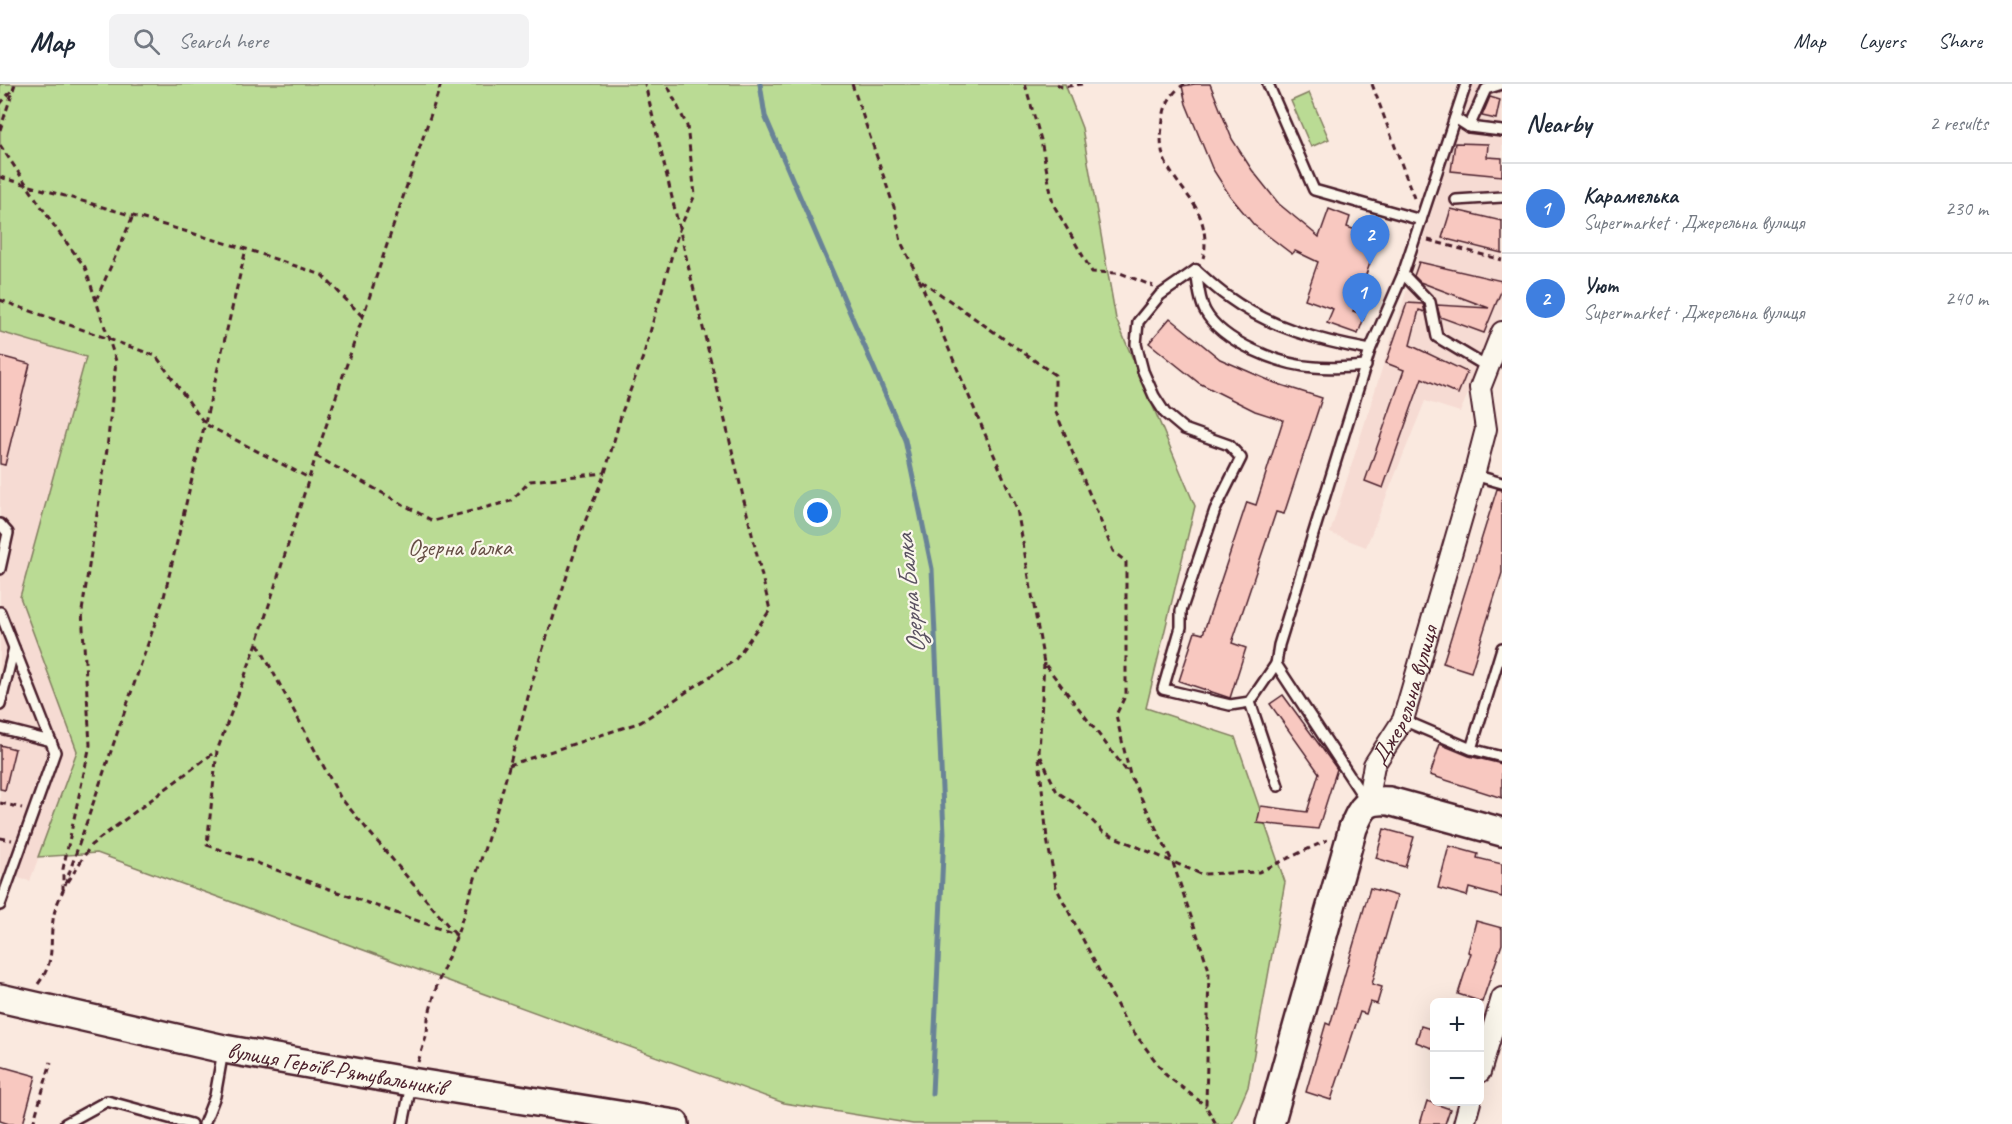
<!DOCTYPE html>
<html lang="en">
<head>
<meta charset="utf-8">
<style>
	:root { --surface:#fff; --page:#f2f2f3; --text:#1f2937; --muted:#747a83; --line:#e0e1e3; --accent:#d93025 }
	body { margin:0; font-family:Caveat,sans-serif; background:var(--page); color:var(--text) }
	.controls { position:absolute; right:18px; bottom:18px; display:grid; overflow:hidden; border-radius:9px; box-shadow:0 6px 24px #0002 }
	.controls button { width:54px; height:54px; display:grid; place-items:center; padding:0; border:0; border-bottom:2px solid var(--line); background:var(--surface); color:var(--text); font:30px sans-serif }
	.you { position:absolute; left:818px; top:429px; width:21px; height:21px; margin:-15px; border:4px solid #fff; border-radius:50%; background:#1a73e8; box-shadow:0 0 0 9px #1a73e833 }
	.badge { display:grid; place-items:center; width:39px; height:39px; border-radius:50%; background:var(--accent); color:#fff; font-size:20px; font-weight:700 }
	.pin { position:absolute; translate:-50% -50px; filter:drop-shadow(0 2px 3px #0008) }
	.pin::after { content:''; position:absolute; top:32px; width:21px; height:18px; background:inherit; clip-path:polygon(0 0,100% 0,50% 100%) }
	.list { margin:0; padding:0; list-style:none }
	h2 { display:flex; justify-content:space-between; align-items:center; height:78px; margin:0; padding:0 24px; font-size:26px }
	h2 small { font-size:20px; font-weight:400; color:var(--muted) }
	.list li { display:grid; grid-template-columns:39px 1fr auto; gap:18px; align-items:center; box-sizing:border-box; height:90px; padding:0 24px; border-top:2px solid var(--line) }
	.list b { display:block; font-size:22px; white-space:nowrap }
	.list p { margin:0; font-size:20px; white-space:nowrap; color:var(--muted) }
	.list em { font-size:20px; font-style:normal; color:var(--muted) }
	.icon { flex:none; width:33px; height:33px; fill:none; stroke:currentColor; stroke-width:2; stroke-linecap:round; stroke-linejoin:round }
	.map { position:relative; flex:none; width:1502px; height:1040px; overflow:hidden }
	header { display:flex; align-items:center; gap:36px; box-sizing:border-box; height:84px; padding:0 30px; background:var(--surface); border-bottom:2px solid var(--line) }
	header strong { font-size:28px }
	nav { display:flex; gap:33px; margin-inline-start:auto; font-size:21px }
	.search { width:420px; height:54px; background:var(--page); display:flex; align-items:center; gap:15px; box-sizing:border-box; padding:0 21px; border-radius:9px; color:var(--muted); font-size:22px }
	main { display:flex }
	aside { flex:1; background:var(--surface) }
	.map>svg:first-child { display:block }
	.built { fill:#f6dbd3 }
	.green { fill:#badb94; stroke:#827d60; stroke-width:1.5 }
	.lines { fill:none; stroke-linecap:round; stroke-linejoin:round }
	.stream { stroke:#698397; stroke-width:5 }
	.building { fill:#f8c8c0; stroke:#4a1f2b; stroke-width:1.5 }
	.lane-casing { stroke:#4a1f2b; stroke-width:14 }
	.street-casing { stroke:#4a1f2b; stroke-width:24 }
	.secondary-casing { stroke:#4a1f2b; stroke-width:32 }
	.path { stroke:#4a1f2b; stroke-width:3; stroke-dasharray:6 4.5; stroke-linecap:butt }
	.lane { stroke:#fbf7ec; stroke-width:9 }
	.street { stroke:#fbf7ec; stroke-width:20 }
	.secondary { stroke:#fbf7ec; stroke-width:27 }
	.labels { text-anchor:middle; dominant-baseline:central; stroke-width:4.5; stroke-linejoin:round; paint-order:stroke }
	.park-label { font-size:24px; fill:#664e45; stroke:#fbf7ec }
	.street-label { font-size:24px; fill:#4a1f2b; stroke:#fbf7ec }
	.water-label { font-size:26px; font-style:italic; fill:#5a5161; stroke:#fbf7ec }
</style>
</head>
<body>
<header>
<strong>Map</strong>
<div class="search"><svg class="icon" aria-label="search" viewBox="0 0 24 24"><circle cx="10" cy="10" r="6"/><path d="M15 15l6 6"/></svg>Search here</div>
<nav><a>Map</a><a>Layers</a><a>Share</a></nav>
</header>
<main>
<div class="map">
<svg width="1502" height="1040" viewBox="0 0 1502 1040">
	<rect width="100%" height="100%" fill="#fae9df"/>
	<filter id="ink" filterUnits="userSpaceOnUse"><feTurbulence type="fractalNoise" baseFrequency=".0167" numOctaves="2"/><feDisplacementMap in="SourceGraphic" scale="12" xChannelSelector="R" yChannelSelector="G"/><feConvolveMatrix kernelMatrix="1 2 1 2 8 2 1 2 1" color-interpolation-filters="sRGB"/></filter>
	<g filter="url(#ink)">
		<g class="built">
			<polygon points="1472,0 1502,0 1502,231 1460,328 1425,317 1366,463 1330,449"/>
			<polygon points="0,248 86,273 20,513 77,667 30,797 0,790"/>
		</g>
		<g class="green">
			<polygon points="0,0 1065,0 1082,44 1116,235 1195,422 1146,624 1235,653 1285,798 1248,1003 1232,1040 913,1040 784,1019 97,769 38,773 77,667 20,513 86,273 0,248"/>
			<polygon points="1309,9 1329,55 1311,63 1291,17"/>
		</g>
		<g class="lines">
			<polyline class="stream" points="760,0 765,32 905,356 932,485 944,749 932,1010"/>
		</g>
		<g class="building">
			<polygon points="1195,0 1210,0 1232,55 1252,86 1279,120 1319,153 1329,125 1350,133 1347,143 1379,154 1353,227 1365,231 1358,250 1327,239 1333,225 1305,215 1318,178 1295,167 1292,170 1254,141 1230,112 1212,84 1186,20 1182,2"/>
			<polygon points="1490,13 1500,16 1496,35 1482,32"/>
			<polygon points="1455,59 1488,60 1487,73 1502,74 1502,92 1451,87"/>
			<polygon points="1451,125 1502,137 1502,169 1442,154"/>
			<polygon points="1419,178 1502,197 1502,205 1484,249 1440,233 1437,221 1489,224 1420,198 1414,192"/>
			<polygon points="1407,219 1423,220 1425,228 1419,226 1410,261 1467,288 1458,310 1422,294 1383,404 1365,397 1404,286 1386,279"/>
			<polygon points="1170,234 1220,275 1275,299 1322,314 1284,430 1276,428 1232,559 1246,564 1230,614 1179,597 1195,548 1203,550 1247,418 1256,421 1283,336 1255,327 1199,299 1149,259"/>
			<polygon points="0,272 30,280 5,381 0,380"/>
			<polygon points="1497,405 1502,406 1502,489 1471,588 1443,579"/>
			<polygon points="1283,611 1337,685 1318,745 1257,739 1261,722 1307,728 1319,689 1270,620"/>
			<polygon points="1440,660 1469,672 1502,680 1502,714 1430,691"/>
			<polygon points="0,661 15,665 5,706 0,705"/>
			<polygon points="1384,745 1414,753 1405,783 1376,774"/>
			<polygon points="1449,762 1478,770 1477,774 1502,780 1502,813 1469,804 1467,812 1438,804"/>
			<polygon points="1370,804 1397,812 1372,900 1382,903 1377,920 1370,918 1366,930 1360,928 1331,1016 1306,1008 1326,939 1330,941"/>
			<polygon points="1476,837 1502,844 1502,860 1482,918 1458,910 1471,869 1468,868"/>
			<polygon points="1421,942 1434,946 1434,965 1416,958"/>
			<polygon points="0,982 36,992 23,1040 9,1040 0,1037"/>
			<polygon points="1427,1017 1450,1025 1445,1040 1420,1040"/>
		</g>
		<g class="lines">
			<g class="lane-casing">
				<g id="lane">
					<polyline points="1268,0 1314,106 1421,136"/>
					<polyline points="1455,34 1469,43 1502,47"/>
					<polyline points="1469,43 1486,5 1502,0"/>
					<polyline points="1456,116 1502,113"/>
					<path d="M 1196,186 C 1198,199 1199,216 1205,227 C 1222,258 1280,281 1314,283 C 1331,285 1349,283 1366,282"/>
					<polyline points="1403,190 1430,218 1437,253 1489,284"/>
					<polyline points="1474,391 1502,399"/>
					<polyline points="0,440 8,449 0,485"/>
					<polyline points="0,528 55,668 0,821"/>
					<path d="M 1276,580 L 1250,618 L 1230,621 L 1163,605 L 1181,543 L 1181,527 L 1215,426 L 1241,374 L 1229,361 L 1184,345 L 1165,329 L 1154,312 L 1143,287 L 1136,260 L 1138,238 L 1160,211 L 1196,186 C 1206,195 1216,205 1228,213 C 1269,243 1320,257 1370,266"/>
					<polyline points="1250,618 1278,702"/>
					<polyline points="0,621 14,564"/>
					<polyline points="1403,636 1471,665 1502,564"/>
					<polyline points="0,644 51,657"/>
					<polyline points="1471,665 1502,673"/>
					<polyline points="1366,717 1276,580 1279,561 1370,266 1403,190 1466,0"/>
					<polyline points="65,1040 107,1017 191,1040"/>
					<polyline points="204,1040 215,1012 223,967"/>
					<polyline points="403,1040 411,1001"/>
				</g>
			</g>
			<g class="street-casing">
				<g id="street">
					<path id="s1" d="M 1367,719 L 1374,681 L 1403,636 L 1474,391 L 1486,345 L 1480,304 L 1502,248"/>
					<polyline points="1480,988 1502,914"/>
					<polyline points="1464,1040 1470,1018"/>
				</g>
			</g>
			<g class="secondary-casing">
				<g id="secondary">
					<path id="s2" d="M 0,914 L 224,965 L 411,998 L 675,1040"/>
					<path d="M 1270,1040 L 1353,744 C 1362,724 1365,715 1389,717 L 1502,748"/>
				</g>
			</g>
			<g class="path">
				<polyline points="441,0 316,372 257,559 217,667 207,761 457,851"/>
				<polyline points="852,0 894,123 901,158 919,195 1055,291 1055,326 1113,467 1126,478 1126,610 1116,631 1130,691 1173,779 1209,886 1206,1022 1216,1040"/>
				<polyline points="1025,0 1041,56 1053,120 1092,188 1120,189 1153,202"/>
				<polyline points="1057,0 1062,3 1082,0"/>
				<path d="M 1185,0 C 1175,5 1166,18 1164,29 C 1161,48 1158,66 1168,83 C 1183,110 1203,121 1205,156 C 1205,163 1205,168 1203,174"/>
				<polyline points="1372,0 1414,114"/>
				<polyline points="0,20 13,5"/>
				<polyline points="0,46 15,0"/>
				<polyline points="0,61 57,146 85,183 116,277 107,365 82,527 90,661 63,785 63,805"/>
				<polyline points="0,93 246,165 322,191 363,233"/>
				<polyline points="1428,156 1502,176"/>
				<polyline points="919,195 1017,425 1044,579 1129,690"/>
				<polyline points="0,216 156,272 205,340 309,394"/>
				<polyline points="96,216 133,132"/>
				<polyline points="316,372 433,437 511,417 530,397 605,389"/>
				<polyline points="258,560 340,713 455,850"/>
				<polyline points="1044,579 1039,669 1057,708 1076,720 1103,748 1201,790 1259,788 1327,756"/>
				<polyline points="1039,673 1047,755 1056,803 1124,935 1166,991 1206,1022"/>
				<polyline points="509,681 641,638 735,576 770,526 645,0"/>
				<polyline points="0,719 22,724"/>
				<polyline points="0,754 12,756"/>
				<polyline points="68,798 91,761 216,667"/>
				<polyline points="65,801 164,513 246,165"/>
				<path d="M 38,900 C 56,876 49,863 53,836 C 54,825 60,814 64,804"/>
				<polyline points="418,978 427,950 428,934 437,901 457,851 499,719 533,595 584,440 605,389 622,328 643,273 679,146 695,111 687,42 667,0"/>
				<polyline points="33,1040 51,978"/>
			</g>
			<use href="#lane" class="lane"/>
			<use href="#street" class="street"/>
			<use href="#secondary" class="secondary"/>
		</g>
	</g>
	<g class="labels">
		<g class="park-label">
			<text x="460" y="463">Озерна балка</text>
		</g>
		<g class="street-label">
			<text stroke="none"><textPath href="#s1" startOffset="116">Джерельна вулиця</textPath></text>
			<text stroke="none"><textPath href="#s2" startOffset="344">вулиця Героїв-Рятувальників</textPath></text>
		</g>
		<g class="water-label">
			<text transform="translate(910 510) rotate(-96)">Озерна Балка</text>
		</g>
	</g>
</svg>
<div class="controls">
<button>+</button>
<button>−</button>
</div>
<div class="you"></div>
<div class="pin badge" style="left:1362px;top:239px;background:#3f7fe0">1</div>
<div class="pin badge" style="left:1370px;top:181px;background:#3f7fe0">2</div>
</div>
<aside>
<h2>Nearby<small>2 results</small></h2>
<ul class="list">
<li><span class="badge" style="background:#3f7fe0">1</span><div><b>Карамелька</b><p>Supermarket · Джерельна вулиця</p></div><em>230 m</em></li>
<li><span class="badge" style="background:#3f7fe0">2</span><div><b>Уют</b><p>Supermarket · Джерельна вулиця</p></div><em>240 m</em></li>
</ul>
</aside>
</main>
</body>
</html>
